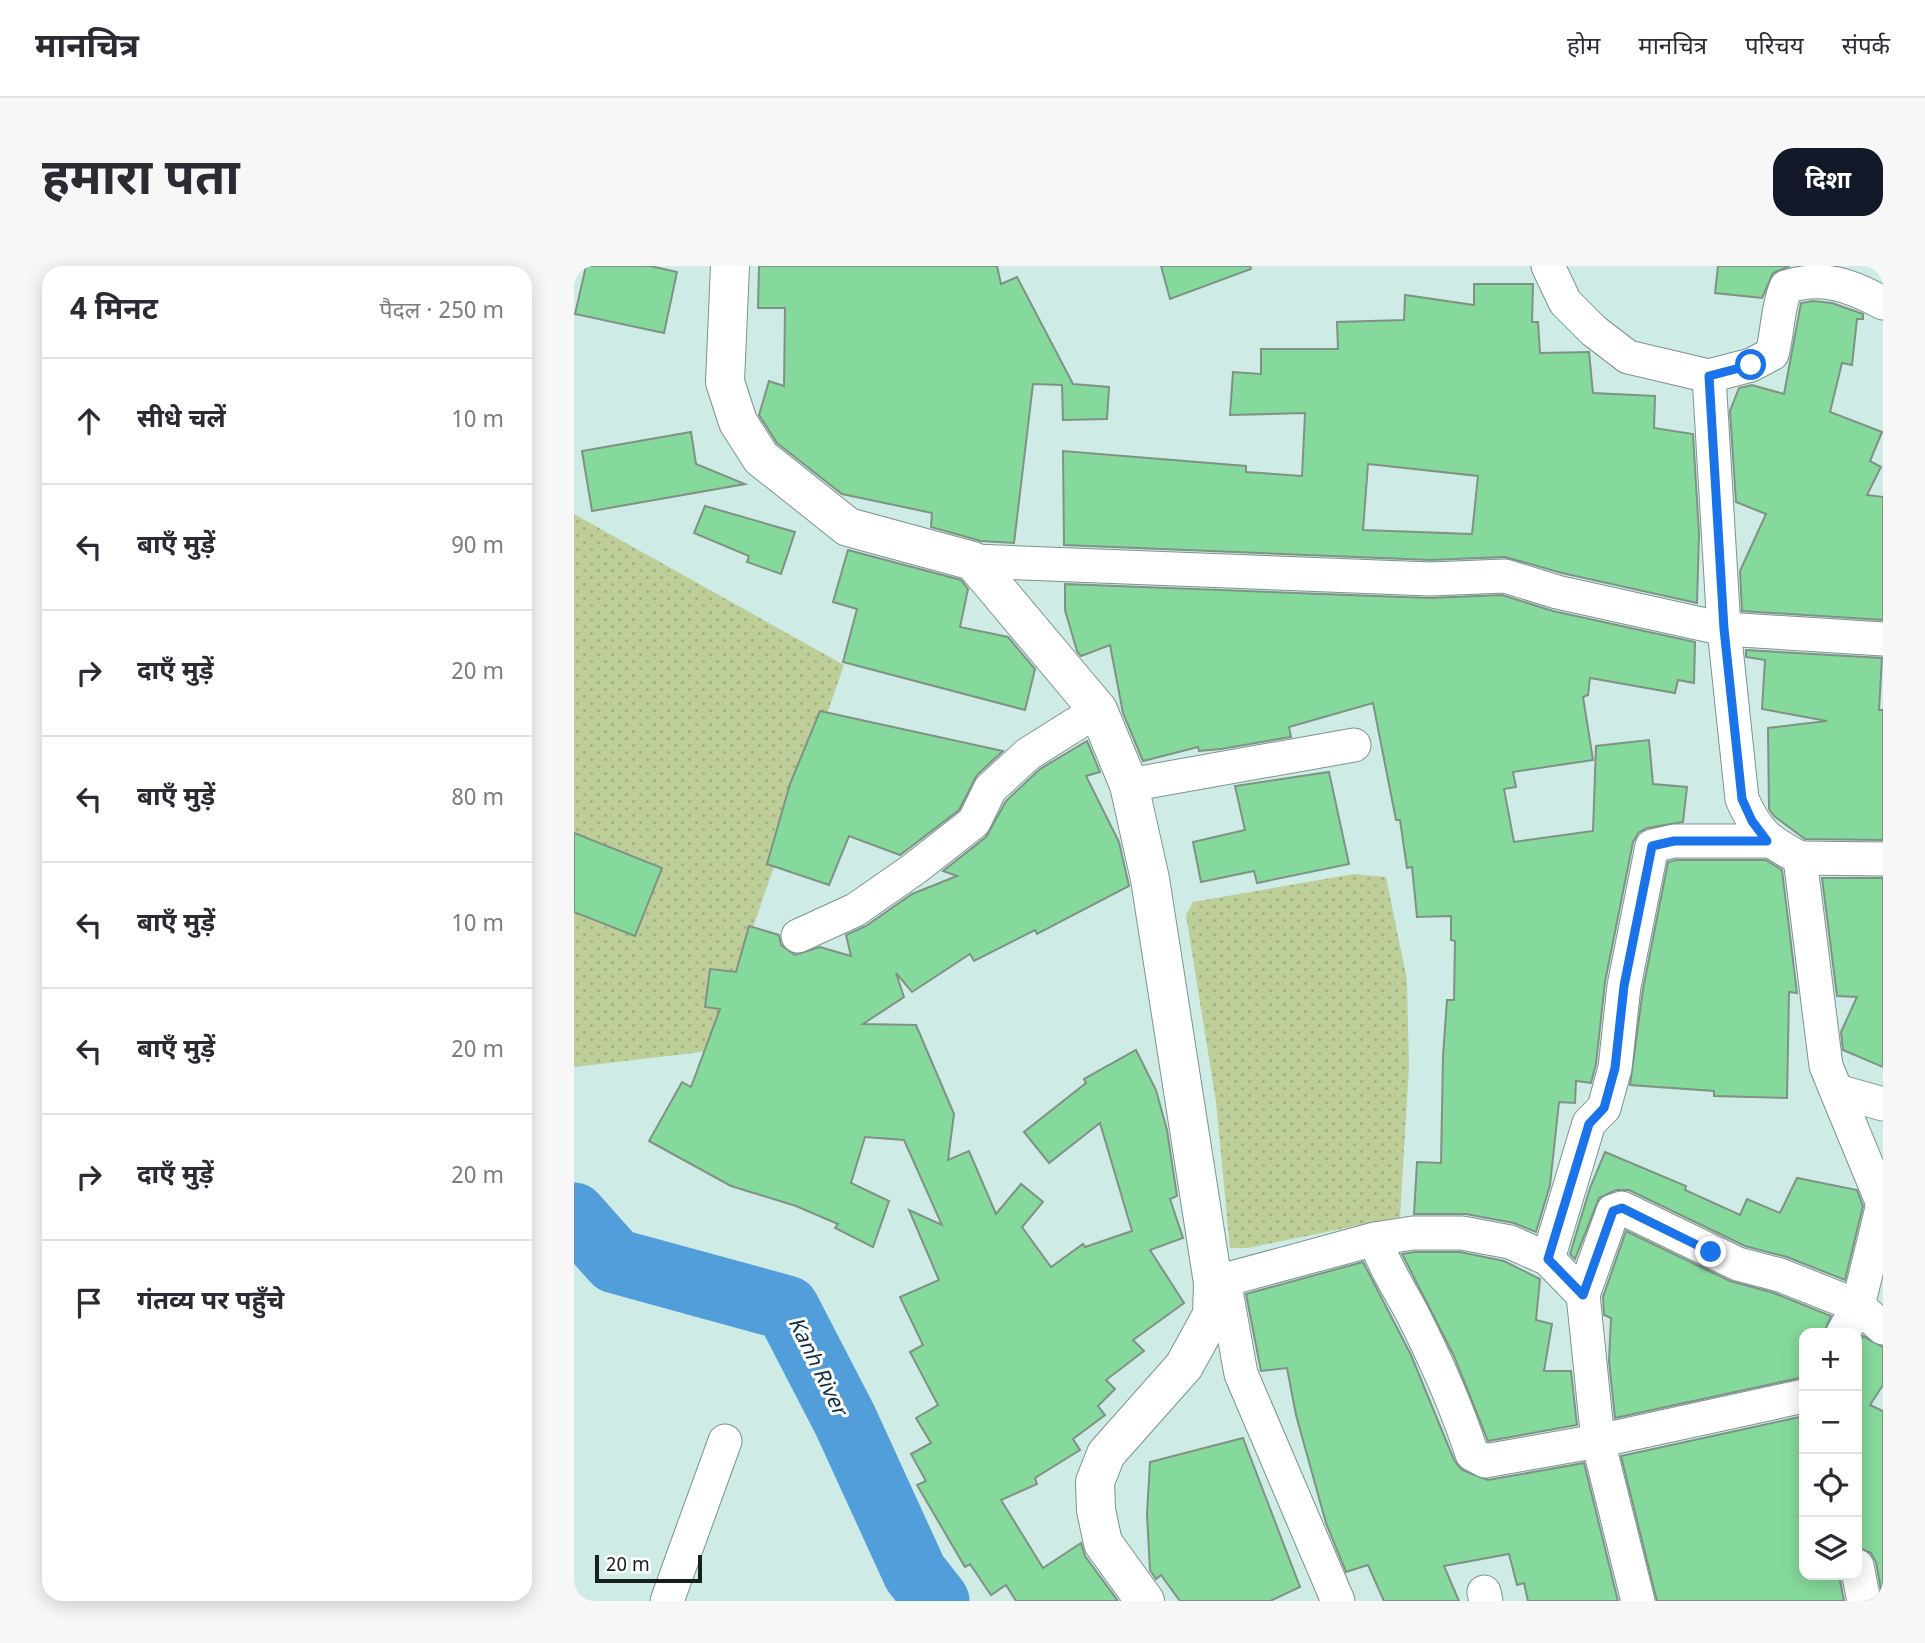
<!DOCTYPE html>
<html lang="hi">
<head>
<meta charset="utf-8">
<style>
	:root { --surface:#fff; --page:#f7f7f7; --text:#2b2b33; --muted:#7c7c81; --line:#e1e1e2; --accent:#111827 }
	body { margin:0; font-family:Georgia,"Noto Sans Devanagari",serif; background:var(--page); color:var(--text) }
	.controls { position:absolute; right:21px; bottom:21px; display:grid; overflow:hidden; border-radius:14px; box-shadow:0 4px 18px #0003 }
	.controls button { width:63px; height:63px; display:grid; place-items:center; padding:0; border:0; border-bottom:2px solid var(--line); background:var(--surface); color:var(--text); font:35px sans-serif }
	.scale { position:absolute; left:21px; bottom:18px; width:107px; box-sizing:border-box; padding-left:7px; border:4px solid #16201e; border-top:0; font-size:19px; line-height:24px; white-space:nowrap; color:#16201e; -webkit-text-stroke:5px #fff; paint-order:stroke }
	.stop { position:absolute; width:21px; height:21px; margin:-16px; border:5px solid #1a73e8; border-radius:50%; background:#fff }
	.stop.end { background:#1a73e8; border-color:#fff; box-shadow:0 2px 7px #0008 }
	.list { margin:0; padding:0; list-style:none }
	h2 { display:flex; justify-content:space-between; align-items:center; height:91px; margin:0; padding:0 28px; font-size:30px }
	h2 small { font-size:23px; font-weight:400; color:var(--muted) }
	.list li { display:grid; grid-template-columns:46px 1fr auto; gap:21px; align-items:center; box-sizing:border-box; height:126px; padding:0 28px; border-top:2px solid var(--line) }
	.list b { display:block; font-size:26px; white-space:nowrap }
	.list em { font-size:23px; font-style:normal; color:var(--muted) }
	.icon { flex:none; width:38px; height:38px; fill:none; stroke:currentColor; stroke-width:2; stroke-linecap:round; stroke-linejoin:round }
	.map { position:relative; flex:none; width:1309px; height:1335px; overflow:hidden; border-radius:21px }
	header { display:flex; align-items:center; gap:42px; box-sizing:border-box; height:98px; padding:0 35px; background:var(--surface); border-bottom:2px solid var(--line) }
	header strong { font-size:33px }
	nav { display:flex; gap:38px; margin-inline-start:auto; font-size:24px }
	.intro { display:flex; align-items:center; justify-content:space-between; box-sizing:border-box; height:168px; padding:0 42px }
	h1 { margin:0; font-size:49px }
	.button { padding:18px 32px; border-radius:21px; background:var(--accent); color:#fff; font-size:24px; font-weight:700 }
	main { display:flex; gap:42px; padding:0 42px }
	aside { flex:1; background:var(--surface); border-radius:21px; box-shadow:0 4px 18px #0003 }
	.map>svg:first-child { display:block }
	.grass { fill:url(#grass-dots) }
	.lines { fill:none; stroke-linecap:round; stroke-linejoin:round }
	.river { stroke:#529edb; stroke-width:65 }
	.building { fill:#86d99d; stroke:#7f9284; stroke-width:2; fill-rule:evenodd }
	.street-casing { stroke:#7b9490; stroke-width:35 }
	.secondary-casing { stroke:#7b9490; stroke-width:40 }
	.street { stroke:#fff; stroke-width:33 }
	.secondary { stroke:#fff; stroke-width:38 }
	.route { stroke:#1a73e8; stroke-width:9 }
	.labels { text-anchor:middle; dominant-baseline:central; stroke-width:6; stroke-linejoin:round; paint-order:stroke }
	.water-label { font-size:21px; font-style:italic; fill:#0c2d46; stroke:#fff }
</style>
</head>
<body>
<header>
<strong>मानचित्र</strong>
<nav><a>होम</a><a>मानचित्र</a><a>परिचय</a><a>संपर्क</a></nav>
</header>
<div class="intro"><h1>हमारा पता</h1><a class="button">दिशा</a></div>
<main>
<aside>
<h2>4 मिनट<small>पैदल · 250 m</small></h2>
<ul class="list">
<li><svg class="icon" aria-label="ahead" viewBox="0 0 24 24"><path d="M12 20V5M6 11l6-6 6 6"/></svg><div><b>सीधे चलें</b></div><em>10 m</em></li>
<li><svg class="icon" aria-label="left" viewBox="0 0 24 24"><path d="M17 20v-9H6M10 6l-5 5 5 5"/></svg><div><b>बाएँ मुड़ें</b></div><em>90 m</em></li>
<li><svg class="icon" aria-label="right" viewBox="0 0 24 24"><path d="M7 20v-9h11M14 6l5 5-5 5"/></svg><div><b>दाएँ मुड़ें</b></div><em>20 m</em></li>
<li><svg class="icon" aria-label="left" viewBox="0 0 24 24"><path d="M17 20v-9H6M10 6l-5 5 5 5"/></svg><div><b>बाएँ मुड़ें</b></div><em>80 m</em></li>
<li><svg class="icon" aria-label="left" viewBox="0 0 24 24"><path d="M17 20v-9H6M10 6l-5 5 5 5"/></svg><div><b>बाएँ मुड़ें</b></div><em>10 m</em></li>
<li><svg class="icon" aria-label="left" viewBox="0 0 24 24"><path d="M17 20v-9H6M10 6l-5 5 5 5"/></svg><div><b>बाएँ मुड़ें</b></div><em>20 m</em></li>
<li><svg class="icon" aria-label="right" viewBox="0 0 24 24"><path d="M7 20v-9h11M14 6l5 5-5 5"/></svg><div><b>दाएँ मुड़ें</b></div><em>20 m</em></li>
<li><svg class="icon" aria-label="arrive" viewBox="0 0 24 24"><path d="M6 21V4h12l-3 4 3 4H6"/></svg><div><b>गंतव्य पर पहुँचे</b></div></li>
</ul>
</aside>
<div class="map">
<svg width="1309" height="1335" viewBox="0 0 1309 1335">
	<defs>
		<pattern id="grass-dots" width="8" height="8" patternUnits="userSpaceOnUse" patternTransform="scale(1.75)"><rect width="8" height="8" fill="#bece98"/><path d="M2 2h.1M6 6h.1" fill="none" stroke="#a3b183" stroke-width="1.8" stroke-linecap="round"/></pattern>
	</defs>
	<rect width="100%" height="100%" fill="#cfebe6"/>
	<g class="grass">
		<polygon points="0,248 270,399 136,785 0,801"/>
		<polygon points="780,608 812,611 833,714 835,801 826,951 674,982 656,982 642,836 612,649 619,636"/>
	</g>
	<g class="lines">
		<polyline class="river" points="0,949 41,995 213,1042 271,1154 341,1307 363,1335"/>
	</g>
	<g class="building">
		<polygon points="12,0 76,0 103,6 90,67 1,48"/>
		<polygon points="185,0 423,0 427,18 443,11 499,118 535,121 533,153 489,154 488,119 459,118 440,277 407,275 357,261 358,247 268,228 203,177 185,149 195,115 210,120 211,42 184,42"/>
		<polygon points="587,0 676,0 677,3 596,33"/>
		<polygon points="1144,0 1216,0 1199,7 1188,32 1141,27"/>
		<path d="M 900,18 L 959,18 L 958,56 L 964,56 L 966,87 L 1015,86 L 1019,127 L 1081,130 L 1080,162 L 1119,168 L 1125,268 L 1123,337 L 988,307 L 931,291 L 856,294 L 490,279 L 489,185 L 672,200 L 672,206 L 728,210 L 731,147 L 656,149 L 659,106 L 687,108 L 687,83 L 764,83 L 763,56 L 830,54 L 831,29 L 900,39 ZM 794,198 L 904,210 L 898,268 L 789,264 Z"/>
		<polygon points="1239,35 1258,37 1289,48 1289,53 1283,53 1278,99 1268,97 1256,146 1308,166 1296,195 1307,201 1293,229 1309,231 1309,354 1168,345 1166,305 1192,248 1162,236 1156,145 1165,122 1178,119 1210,128 1227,37"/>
		<polygon points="117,166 122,198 171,218 18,245 8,185"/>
		<polygon points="131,240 221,266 207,308 173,296 175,290 120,267"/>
		<polygon points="274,284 387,314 394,323 386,361 434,371 461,403 451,444 269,396 283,343 259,336"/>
		<polygon points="491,318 855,332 928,329 979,345 1121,376 1120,417 1104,414 1101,427 1016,412 1014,429 1009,431 1019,494 939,506 942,521 930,523 940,576 1019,565 1022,480 1075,474 1079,518 1113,521 1109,556 1073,562 1064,567 1059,576 1031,716 1022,798 1017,817 1002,815 1001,837 985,836 976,919 962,966 940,957 892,948 840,948 843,896 867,897 869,790 873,734 880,734 881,675 877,674 877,650 843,651 838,601 833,602 826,554 822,554 799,437 715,461 717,471 647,483 625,485 624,481 569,495 549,447 536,379 507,390 503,385 491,344"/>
		<polygon points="1172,384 1308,392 1305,444 1309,444 1309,574 1231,573 1200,550 1195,543 1194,462 1253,455 1188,443 1191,394 1172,391"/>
		<polygon points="246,445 429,485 403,509 385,544 326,589 275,570 255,619 193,598 216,518"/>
		<polygon points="513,475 526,506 512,510 545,576 555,620 463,668 461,664 400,695 396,688 338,726 322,707 330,731 289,758 342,759 380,848 374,894 395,885 422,948 447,918 469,936 448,961 477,1001 509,978 511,981 558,965 526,857 475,897 450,866 512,817 510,813 562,784 582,824 593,864 603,930 596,933 609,972 576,984 610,1037 559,1074 570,1085 532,1114 541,1123 524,1140 531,1149 499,1173 506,1184 461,1212 463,1218 427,1234 469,1302 507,1277 511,1290 544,1335 442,1335 432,1319 417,1329 396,1298 391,1301 343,1219 352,1215 337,1188 357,1177 342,1152 364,1139 336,1086 349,1079 326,1031 365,1014 335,944 368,959 330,874 291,871 277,917 315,935 299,981 261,962 264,958 222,940 157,920 75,875 108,816 117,821 146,743 131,741 136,703 162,706 175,660 205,669 207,679 221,689 246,681 277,690 272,669 292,660 338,628 383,610 369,605 412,571 432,535 466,503"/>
		<polygon points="755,506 775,598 683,617 680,605 627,616 619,576 671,564 661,520"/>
		<polygon points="0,567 88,602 61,670 0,646"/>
		<polygon points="1102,594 1192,594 1208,604 1223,727 1215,726 1213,832 1140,830 1140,825 1056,819 1069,723 1094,596"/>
		<polygon points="1248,612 1309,612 1309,801 1269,784 1267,766 1283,731 1263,730"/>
		<polygon points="1031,886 1112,920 1111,924 1166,949 1173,933 1206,947 1223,912 1283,924 1289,940 1271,1014 1213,991 1171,980 1055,924 1042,924 1025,932 1001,993 996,988 1016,922"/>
		<polygon points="1052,965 1156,1015 1200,1027 1257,1050 1250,1067 1230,1067 1230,1111 1041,1152 1035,1095 1037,1052 1030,1049 1029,1031"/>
		<polygon points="841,986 886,986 930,995 966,1013 962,1054 978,1058 970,1105 997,1105 1003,1159 914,1175 880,1090 828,988"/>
		<polygon points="789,996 837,1089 880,1194 888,1204 914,1214 1010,1197 1044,1335 954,1335 950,1317 943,1319 935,1288 870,1300 885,1335 810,1335 794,1299 772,1306 752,1257 722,1149 713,1102 687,1105 672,1028"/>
		<polygon points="1289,1070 1309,1081 1309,1119 1296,1139 1309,1145 1309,1335 1302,1296 1297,1287 1283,1281 1283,1080"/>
		<polygon points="1230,1150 1230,1309 1265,1309 1270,1335 1083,1335 1047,1190"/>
		<polygon points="669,1172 726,1321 696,1335 606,1335 587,1309 582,1313 576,1304 573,1248 576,1196"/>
	</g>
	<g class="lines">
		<g class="street-casing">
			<g id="street">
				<path d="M 974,0 L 991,36 L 1020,65 L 1054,91 L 1135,110 L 1177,99 L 1198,88 C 1204,66 1203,42 1212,21 C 1249,9 1276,19 1309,37"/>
				<polyline points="1135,110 1150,363 1309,373"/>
				<path d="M 399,295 L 856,313 L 931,310 L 983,326 L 1150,363 L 1168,533 C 1183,567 1194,575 1226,592"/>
				<polyline points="555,519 780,479"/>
				<polyline points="1309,593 1226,592 1252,800 1309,938"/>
				<polyline points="224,670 281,644 340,603 400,556 416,523 454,488 524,444"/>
				<polyline points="1263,825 1309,838"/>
				<polyline points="1309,938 1284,1040 1309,1062"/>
				<path d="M 801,973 C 810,1000 824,1021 837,1045 C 861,1092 882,1139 898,1188 L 911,1195 L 1024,1175 L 1230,1130"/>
				<polyline points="974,993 1015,857 1030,842 1041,802 1050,720 1078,580 1100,575 1193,575"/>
				<polyline points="650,1014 667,1108 764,1335"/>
				<polyline points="639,1017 801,973 839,967 888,967 936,976 974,993 1009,1029 1024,1175 1064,1335"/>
				<polyline points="1009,1029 1039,945 1048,942 1164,998 1206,1009 1284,1040 1269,1067"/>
				<polyline points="1283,1300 1290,1335"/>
				<polyline points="910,1326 912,1335"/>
				<polyline points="93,1335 151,1175"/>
			</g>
		</g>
		<g class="secondary-casing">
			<polyline id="secondary" points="156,0 151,116 164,156 187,192 274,261 399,295 524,444 555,519 576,613 639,1017 638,1049 610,1100 532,1188 521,1216 522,1244 529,1277 571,1335"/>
		</g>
		<use href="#street" class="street"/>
		<use href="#secondary" class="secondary"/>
	</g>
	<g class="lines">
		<polyline class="route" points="1137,986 1048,942 1039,945 1009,1029 974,993 1015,858 1030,842 1041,802 1050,720 1078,580 1100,575 1193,575 1178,555 1168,533 1150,363 1135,110 1177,99"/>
	</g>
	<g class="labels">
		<g class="water-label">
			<text transform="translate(242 1101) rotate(64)">Kanh River</text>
		</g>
	</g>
</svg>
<div class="controls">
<button>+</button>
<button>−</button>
<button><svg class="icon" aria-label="locate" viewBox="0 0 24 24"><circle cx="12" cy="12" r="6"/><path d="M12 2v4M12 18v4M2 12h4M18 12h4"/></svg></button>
<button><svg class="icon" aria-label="layers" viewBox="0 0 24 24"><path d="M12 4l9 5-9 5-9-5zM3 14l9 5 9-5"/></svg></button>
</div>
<div class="scale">20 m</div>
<div class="stop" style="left:1177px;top:99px"></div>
<div class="stop end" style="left:1137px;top:986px"></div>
</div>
</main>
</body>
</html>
